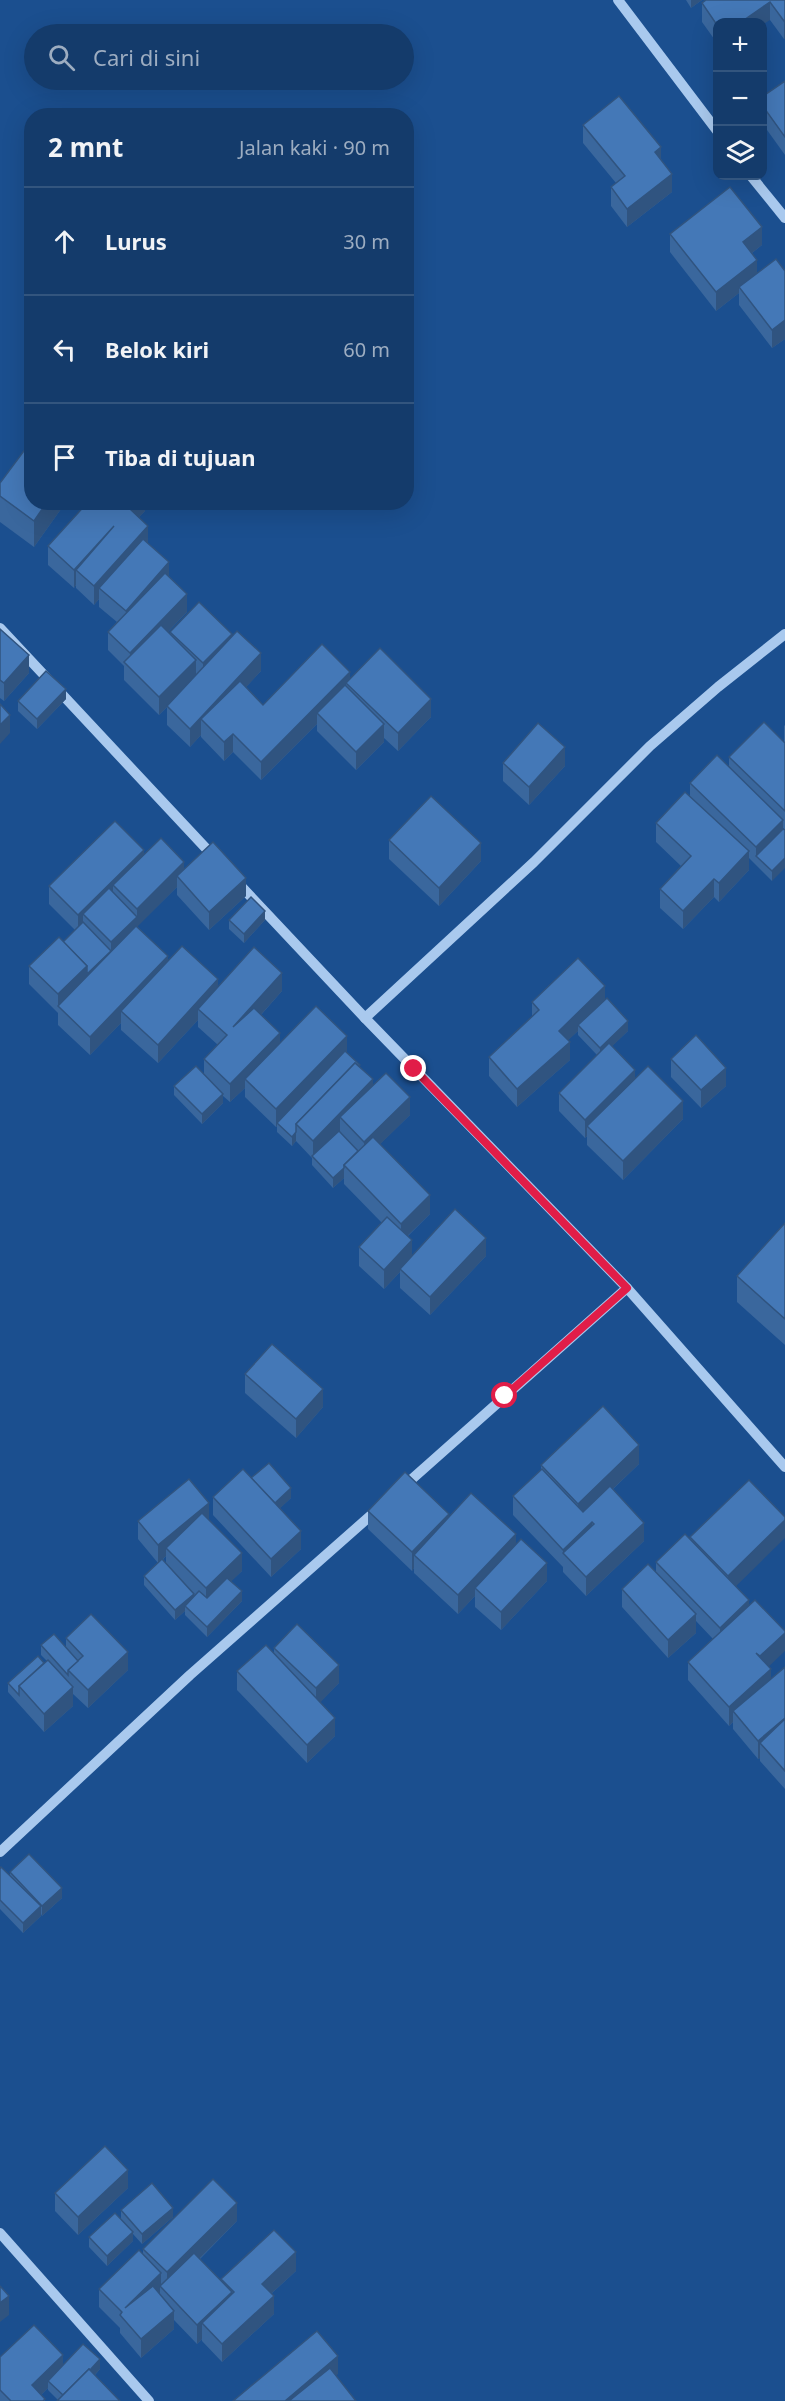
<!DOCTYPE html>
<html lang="id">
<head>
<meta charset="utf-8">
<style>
	:root { --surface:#143b6b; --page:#214673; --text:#f1f3f6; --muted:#9dadc1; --line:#33557e }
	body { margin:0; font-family:"Noto Sans",sans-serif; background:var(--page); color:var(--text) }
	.controls { position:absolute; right:18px; top:18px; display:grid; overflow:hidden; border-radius:12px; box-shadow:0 6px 24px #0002 }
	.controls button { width:54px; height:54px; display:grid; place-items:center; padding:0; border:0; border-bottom:2px solid var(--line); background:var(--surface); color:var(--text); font:30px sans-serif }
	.stop { position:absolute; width:18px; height:18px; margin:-14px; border:4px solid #e11d48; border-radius:50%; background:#fff }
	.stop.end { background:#e11d48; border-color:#fff; box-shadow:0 2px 6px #0008 }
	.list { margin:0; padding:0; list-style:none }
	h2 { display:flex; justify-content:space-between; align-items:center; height:78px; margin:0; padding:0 24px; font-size:26px }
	h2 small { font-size:20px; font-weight:400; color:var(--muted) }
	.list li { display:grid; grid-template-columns:39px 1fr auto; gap:18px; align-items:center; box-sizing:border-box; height:108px; padding:0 24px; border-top:2px solid var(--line) }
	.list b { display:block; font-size:22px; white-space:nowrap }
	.list em { font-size:20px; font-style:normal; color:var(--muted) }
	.icon { flex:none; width:33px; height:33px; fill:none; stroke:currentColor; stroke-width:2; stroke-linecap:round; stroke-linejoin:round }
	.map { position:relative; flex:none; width:785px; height:2401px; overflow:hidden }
	.search { position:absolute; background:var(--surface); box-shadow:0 6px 24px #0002; left:24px; top:24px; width:390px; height:66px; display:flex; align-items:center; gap:15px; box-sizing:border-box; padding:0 21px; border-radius:33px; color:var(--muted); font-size:22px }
	.panel { position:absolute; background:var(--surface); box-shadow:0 6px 24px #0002; left:24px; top:108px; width:390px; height:402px; border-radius:24px }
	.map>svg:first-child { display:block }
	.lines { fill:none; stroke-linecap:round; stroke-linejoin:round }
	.minor { stroke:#a9c9ee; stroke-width:10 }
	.wall { fill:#3a679d; fill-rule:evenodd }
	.shaded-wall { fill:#305480 }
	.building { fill:#4478b7; stroke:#305480; stroke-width:1.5 }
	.route { stroke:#e11d48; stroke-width:8 }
</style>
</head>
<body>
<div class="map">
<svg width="785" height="2401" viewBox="0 0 785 2401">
	<rect width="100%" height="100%" fill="#1b4f8f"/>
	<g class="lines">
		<g class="minor">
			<polyline points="618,0 718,132"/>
			<polyline points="751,176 785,218"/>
			<polyline points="0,628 215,858"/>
			<polyline points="238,883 365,1018 627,1288 785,1467"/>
			<polyline points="365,1018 534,862 650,746 718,687 785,634"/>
			<polyline points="403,1487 627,1288"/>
			<polyline points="0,1852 190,1675 378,1509"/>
			<polyline points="0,2233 149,2401"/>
		</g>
	</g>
	<g class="wall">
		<polygon points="686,0 702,0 691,8"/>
		<polygon points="785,0 785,39 784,39 770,20 717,22 717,43 702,22 702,3"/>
		<polygon points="785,81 785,155 762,123 762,97"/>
		<polygon points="583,125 661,160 672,192 627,227 611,206 611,187 616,183 583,143"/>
		<polygon points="670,234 762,245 752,253 757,273 785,271 785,339 772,348 739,305 739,293 716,311 670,252"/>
		<polygon points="0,483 66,502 34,547 0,522"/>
		<polygon points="145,502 145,511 139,517 148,544 169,576 187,612 168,632 170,634 170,632 232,636 261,671 246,687 263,705 350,678 431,717 398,751 384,738 384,742 356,770 317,731 317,724 261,780 233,752 224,761 201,737 201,735 190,747 167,725 167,707 159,715 124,680 124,666 108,650 108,632 117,622 99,607 99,599 94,605 76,588 76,585 74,588 48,565 48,546"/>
		<polygon points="0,629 29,673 4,701 0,698"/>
		<polygon points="66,699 37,729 18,711 18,701"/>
		<polygon points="785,725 785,830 783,828 772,881 749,858 749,870 719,902 714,897 683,929 660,908 660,889 681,866 656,842 656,823 690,797 690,783 729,767 729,757 784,742 784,726"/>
		<polygon points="503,763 565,766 529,805 503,781"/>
		<polygon points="389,840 481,861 439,906 389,859"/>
		<polygon points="144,855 184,869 246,896 209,930 177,895 177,887 137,926 168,961 218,986 282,991 261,1015 280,1042 347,1053 360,1067 373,1086 410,1115 380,1144 430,1214 408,1236 412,1255 486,1256 430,1315 400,1288 400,1272 384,1289 359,1266 359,1247 382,1223 344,1184 344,1178 333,1188 312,1165 312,1158 296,1141 292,1146 277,1132 277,1126 276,1127 245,1097 245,1088 230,1102 223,1096 223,1103 202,1124 174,1095 174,1086 204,1075 204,1059 218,1045 198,1027 198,1020 158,1063 121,1030 121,1023 90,1055 58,1025 58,1012 58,1013 29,984 29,966 63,942 75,930 49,904 49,886"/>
		<polygon points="229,920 265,920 244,943 229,929"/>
		<polygon points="605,1000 628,1031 612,1046 635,1079 683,1119 623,1180 587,1145 587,1136 585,1138 559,1111 559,1093 597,1055 578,1035 578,1031 568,1040 570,1060 517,1107 489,1076 489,1057 532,1017 532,1002"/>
		<polygon points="671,1059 726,1086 701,1108 671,1077"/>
		<polygon points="785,1223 785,1345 737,1302 737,1276"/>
		<polygon points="245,1374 323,1407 296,1438 245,1393"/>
		<polygon points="639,1464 613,1489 644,1541 586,1596 563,1572 563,1567 513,1515 513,1496 541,1470 541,1465"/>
		<polygon points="251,1478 291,1498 280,1508 301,1549 271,1577 213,1515 213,1497"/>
		<polygon points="749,1480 736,1587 749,1606 768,1667 771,1679 785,1667 785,1789 760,1761 760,1758 758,1759 733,1729 733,1722 729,1726 688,1680 688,1662 713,1639 696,1621 696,1633 668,1658 622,1607 622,1589 656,1572 656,1562 690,1539 690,1537"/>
		<polygon points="368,1511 449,1517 516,1544 547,1581 501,1630 475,1607 475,1596 458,1614 414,1573 414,1568 412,1571 368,1529"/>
		<path d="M 138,1521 L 209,1521 L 242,1571 L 231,1581 L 242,1601 L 207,1637 L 185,1615 L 185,1611 L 175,1620 L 144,1585 L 144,1576 L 158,1563 L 138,1539 ZM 166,1556 L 166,1563 L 163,1559 Z"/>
		<polygon points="66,1638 128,1670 88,1708 73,1694 73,1706 44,1732 8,1692 8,1683 44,1663 47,1661 41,1655 41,1645 66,1647"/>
		<polygon points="274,1648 339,1683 320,1702 335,1736 307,1763 237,1690 237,1671 274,1654"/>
		<polygon points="0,1869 10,1876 10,1872 62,1898 42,1916 41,1914 41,1916 23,1933 0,1909"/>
		<polygon points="128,2188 78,2235 55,2211 55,2193"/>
		<polygon points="121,2210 173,2217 142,2244 133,2234 133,2241 107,2266 89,2247 89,2237 121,2219"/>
		<polygon points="237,2221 200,2259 221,2282 221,2279 296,2271 272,2293 274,2314 222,2362 202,2341 202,2339 197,2344 174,2320 174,2329 141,2358 120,2333 120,2328 99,2307 99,2289 143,2255 143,2249"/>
		<polygon points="0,2357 63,2365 100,2369 95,2375 58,2400 48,2390 48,2388 41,2395 45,2401 0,2401"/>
	</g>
	<g class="shaded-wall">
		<polygon points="691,0 702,0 691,8"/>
		<polygon points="770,2 770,20 762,25 762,22 741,22"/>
		<polygon points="785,20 785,39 784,39 784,21"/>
		<polygon points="661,147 661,166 655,152"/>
		<polygon points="672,174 672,192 627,227 627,209"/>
		<polygon points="762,227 762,245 743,260 743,242"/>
		<polygon points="757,260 757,278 739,287 739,293 716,311 716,292"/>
		<polygon points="785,320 785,339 772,348 772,330"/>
		<polygon points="47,502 66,502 34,547 34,521"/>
		<polygon points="136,502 145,502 145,511 130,527 130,509"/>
		<polygon points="114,526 76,570 76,585 74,588 74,570"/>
		<polygon points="148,526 148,544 99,588 99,599 94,605 94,586"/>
		<polygon points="169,562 169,581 126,629 126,611"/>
		<polygon points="187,594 187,612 132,669 130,667 130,653"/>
		<polygon points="232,634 232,652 203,682 203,663"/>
		<polygon points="261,653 261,671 209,727 201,719 201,735 190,747 190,729"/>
		<polygon points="29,655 29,673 4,701 4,683"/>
		<polygon points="196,660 196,678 159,715 159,697"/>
		<polygon points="350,672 350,687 346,683 346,694 317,713 317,724 261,780 261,762"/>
		<polygon points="66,689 66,699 37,729 37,719"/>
		<polygon points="431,699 431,717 398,751 398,733"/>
		<polygon points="10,715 10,733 0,744 0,725"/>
		<polygon points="384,724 384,742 356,770 356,752"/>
		<polygon points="233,734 233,752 224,761 224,742"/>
		<polygon points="565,747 565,766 529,805 529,787"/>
		<polygon points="783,820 783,838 756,856 756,866 756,847"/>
		<polygon points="481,843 481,861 439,906 439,888"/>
		<polygon points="144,850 144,869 113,885 113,899 83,914 83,929 78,934 78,915"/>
		<polygon points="749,851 749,870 719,902 719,883"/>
		<polygon points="785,858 785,868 772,881 772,871"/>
		<polygon points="184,862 184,880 177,876 177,887 58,1006 58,1013 58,994 87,966 111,951 111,942 137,917 137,909"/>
		<polygon points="246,878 246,896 209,930 209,912"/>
		<polygon points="714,879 714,897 683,929 683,911"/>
		<polygon points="265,911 265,920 244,943 244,934"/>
		<polygon points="168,956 168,974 121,1011 121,1023 90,1055 90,1037"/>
		<polygon points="282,973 282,991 233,1046 233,1027"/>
		<polygon points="218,979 218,998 198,1009 198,1020 158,1063 158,1045"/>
		<polygon points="605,986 605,1004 578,1025 578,1031 559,1049 559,1031"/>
		<polygon points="628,1021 628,1031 600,1058 600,1048"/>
		<polygon points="280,1033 280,1051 245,1079 245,1088 230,1102 230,1084"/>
		<polygon points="347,1036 347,1055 277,1123 277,1126 276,1127 276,1109"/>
		<polygon points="570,1042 570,1060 517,1107 517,1089"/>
		<polygon points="726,1068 726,1086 701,1108 701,1090"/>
		<polygon points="635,1070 635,1089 587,1126 587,1136 585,1138 585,1120"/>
		<polygon points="373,1079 373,1098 340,1117 340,1131 315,1158 313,1157 313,1141"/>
		<polygon points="223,1094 223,1103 202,1124 202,1114"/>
		<polygon points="410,1097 410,1115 364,1160 364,1142"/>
		<polygon points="683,1101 683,1119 623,1180 623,1161"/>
		<polygon points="296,1132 296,1141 292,1146 292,1137"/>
		<polygon points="344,1168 344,1178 333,1188 333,1178"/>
		<polygon points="430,1195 430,1214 401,1242 401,1224"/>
		<polygon points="486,1238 486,1256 430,1315 430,1297"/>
		<polygon points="412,1240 412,1258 400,1269 400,1272 384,1289 384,1270"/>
		<polygon points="323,1389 323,1407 296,1438 296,1419"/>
		<polygon points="639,1445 639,1464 578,1522 578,1504"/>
		<polygon points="291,1488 291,1498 273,1515 273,1505"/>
		<polygon points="209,1503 209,1521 166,1548 166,1556 158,1563 158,1545"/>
		<polygon points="449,1514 449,1532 414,1555 414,1568 412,1571 412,1552"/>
		<polygon points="785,1520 785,1538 728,1594 728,1576"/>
		<polygon points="592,1522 592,1540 563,1554 563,1550"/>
		<polygon points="644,1523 644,1541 586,1596 586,1577"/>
		<polygon points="301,1531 301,1549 271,1577 271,1559"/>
		<polygon points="516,1534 516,1552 475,1588 475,1596 458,1614 458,1595"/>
		<polygon points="242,1553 242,1571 206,1606 206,1588"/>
		<polygon points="547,1563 547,1581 501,1630 501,1612"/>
		<polygon points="242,1591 242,1601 207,1637 207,1627"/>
		<polygon points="194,1594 194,1603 185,1606 185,1611 175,1620 175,1610"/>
		<polygon points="749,1600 749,1618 720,1646 720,1628"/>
		<polygon points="696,1614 696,1633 668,1658 668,1640"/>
		<polygon points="785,1633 785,1651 760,1675 760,1656"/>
		<polygon points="128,1652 128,1670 88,1708 88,1690"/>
		<polygon points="339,1665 339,1683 316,1707 316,1688"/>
		<polygon points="771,1669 771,1688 733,1711 733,1722 729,1726 729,1707"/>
		<polygon points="73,1687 73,1706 44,1732 44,1714"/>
		<polygon points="335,1718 335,1736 307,1763 307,1745"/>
		<polygon points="785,1718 760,1743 760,1758 758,1759 758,1741"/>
		<polygon points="62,1888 62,1898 42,1916 42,1906"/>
		<polygon points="41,1906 41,1916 23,1933 23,1923"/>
		<polygon points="128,2170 128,2188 78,2235 78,2217"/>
		<polygon points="237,2203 237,2221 167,2291 167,2272"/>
		<polygon points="173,2208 173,2217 142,2244 142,2234"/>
		<polygon points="133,2232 133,2241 107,2266 107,2256"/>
		<polygon points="296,2252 296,2271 262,2302 262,2284"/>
		<polygon points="161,2273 161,2287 160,2286 160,2293 128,2324 125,2308"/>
		<polygon points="232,2292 232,2311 202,2323 202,2339 197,2344 197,2325"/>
		<polygon points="9,2296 9,2315 0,2322 0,2303"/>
		<polygon points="274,2296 274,2314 222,2362 222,2344"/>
		<polygon points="174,2311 174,2329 141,2358 141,2339"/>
		<polygon points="63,2355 63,2373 48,2381 48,2388 35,2401 32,2385"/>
		<polygon points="338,2356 338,2374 307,2401 285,2401"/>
		<polygon points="100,2359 100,2369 71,2401 65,2397"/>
	</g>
	<g class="building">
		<polygon points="706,0 785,0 785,20 784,21 770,2 741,22 717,22 717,25 702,3"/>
		<polygon points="785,81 785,137 762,105 762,97"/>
		<polygon points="619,96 661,147 655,152 672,174 627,209 611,187 625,176 583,125"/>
		<polygon points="730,187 762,227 743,242 757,260 716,292 670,234"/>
		<polygon points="776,259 785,271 785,320 772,330 739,287"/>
		<polygon points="32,440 32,502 47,502 34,521 0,496 0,483"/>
		<polygon points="88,502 136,502 130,509 148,526 94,586 76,570 114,526 74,570 48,546"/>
		<polygon points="143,539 169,562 126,611 99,588"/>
		<polygon points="165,573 187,594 130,653 108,632"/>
		<polygon points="199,602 232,634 203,663 170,632"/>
		<polygon points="161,625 196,660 159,697 124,662"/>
		<polygon points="0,629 29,655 4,683 0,680"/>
		<polygon points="237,631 261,653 190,729 167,706"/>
		<polygon points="322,644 350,672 261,762 233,734 224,742 201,719 240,681 263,705"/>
		<polygon points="380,648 431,699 398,733 346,683"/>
		<polygon points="46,671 66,689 37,719 18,701"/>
		<polygon points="345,685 384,724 356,752 317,713"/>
		<polygon points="0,704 10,715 0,725"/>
		<polygon points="764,722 785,743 785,811 729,757"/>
		<polygon points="538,723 565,747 529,787 503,763"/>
		<polygon points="717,755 783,820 756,847 690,783"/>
		<polygon points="685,792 749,851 719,883 714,879 683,911 660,889 691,856 656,823"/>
		<polygon points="431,796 481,843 439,888 389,840"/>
		<polygon points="115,821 144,850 78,915 49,886"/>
		<polygon points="783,829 785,830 785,858 772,871 756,856"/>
		<polygon points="161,838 184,862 137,909 113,885"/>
		<polygon points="213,842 246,878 209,912 177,876"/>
		<polygon points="109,888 137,917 111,942 83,914"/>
		<polygon points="251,897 265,911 244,934 229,920"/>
		<polygon points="83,922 111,951 87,974 87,966 63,942"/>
		<polygon points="136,926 168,956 90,1037 58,1006"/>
		<polygon points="59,937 87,966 58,994 29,966"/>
		<polygon points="182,946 218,979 158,1045 121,1011"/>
		<polygon points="254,947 282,973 233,1027 254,1008 280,1033 230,1084 204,1059 227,1035 198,1009"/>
		<polygon points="578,958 605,986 559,1031 570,1042 517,1089 489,1057 539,1010 532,1002"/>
		<polygon points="607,998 628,1021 600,1048 578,1025"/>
		<polygon points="316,1006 347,1036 276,1109 245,1079"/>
		<polygon points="696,1035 726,1068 701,1090 671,1059"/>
		<polygon points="609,1043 635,1070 585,1120 559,1093"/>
		<polygon points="345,1051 360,1065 359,1066 355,1063 296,1124 296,1132 292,1137 277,1123"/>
		<polygon points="355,1063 373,1079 313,1141 296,1124"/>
		<polygon points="196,1066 223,1094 202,1114 174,1086"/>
		<polygon points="648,1066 683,1101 623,1161 587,1126"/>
		<polygon points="386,1073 410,1097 364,1142 340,1117"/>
		<polygon points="339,1131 358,1151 344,1165 344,1168 333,1178 312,1156"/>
		<polygon points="373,1137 430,1195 401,1224 344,1165"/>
		<polygon points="455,1209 486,1238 430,1297 400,1269"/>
		<polygon points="387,1217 412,1240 384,1270 359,1247"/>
		<polygon points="785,1223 785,1319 737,1276"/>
		<polygon points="272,1344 323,1389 296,1419 245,1374"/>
		<polygon points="603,1406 639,1445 578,1504 541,1465"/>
		<polygon points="269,1463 291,1488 275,1503 251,1478"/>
		<polygon points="243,1469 301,1531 271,1559 213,1497"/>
		<polygon points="542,1469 583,1512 610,1486 644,1523 586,1577 563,1553 594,1524 592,1522 563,1550 513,1496"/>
		<polygon points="405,1472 449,1514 412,1552 368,1511"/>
		<polygon points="189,1479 209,1503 158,1545 138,1521"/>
		<polygon points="749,1480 785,1517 785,1520 728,1576 690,1537"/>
		<polygon points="471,1493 516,1534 458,1595 414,1555"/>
		<polygon points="202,1513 242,1553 206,1588 166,1548"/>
		<polygon points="685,1534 749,1600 720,1628 656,1562"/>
		<polygon points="521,1539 547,1563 501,1612 475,1588"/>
		<polygon points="162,1559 194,1594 175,1610 144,1576"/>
		<polygon points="648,1564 696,1614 668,1640 622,1589"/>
		<polygon points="227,1578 242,1591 207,1627 185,1606 199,1591 207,1598"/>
		<polygon points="755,1600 785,1631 785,1633 760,1656 756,1653 771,1669 729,1707 688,1662"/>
		<polygon points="91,1614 128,1652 88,1690 68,1670 83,1656 66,1638"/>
		<polygon points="297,1624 339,1665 316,1688 274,1648"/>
		<polygon points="54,1634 78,1661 68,1670 68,1675 41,1645"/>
		<polygon points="266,1645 335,1718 307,1745 237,1671"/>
		<polygon points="38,1656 44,1663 19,1686 19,1695 8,1683"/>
		<polygon points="48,1660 73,1687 44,1714 19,1686"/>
		<polygon points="785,1667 785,1718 758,1741 733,1711"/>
		<polygon points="785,1719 785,1771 760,1743"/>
		<polygon points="29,1854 62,1888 42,1906 10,1872"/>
		<polygon points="1,1867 41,1906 23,1923 0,1900 0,1869"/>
		<polygon points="105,2146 128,2170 78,2217 55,2193"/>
		<polygon points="213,2179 237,2203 167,2272 143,2249"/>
		<polygon points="152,2183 173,2208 142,2234 121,2210"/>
		<polygon points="115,2213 133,2232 107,2256 89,2237"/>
		<polygon points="274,2230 296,2252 262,2284 274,2296 222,2344 202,2323 234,2292 221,2279"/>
		<polygon points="139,2250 161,2273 125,2308 153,2286 174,2311 141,2339 120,2315 122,2312 99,2289"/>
		<polygon points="194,2253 232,2292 197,2325 160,2286"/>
		<polygon points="0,2286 9,2296 0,2303"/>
		<polygon points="34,2325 63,2355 32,2385 45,2399 43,2401 11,2401 0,2390 0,2357"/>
		<polygon points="317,2331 338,2356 285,2401 233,2401"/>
		<polygon points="83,2344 100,2359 90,2370 89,2369 63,2395 48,2381"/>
		<polygon points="330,2368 356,2401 289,2401"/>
		<polygon points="89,2369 120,2401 57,2401"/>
	</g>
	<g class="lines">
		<polyline class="route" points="414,1069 627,1288 505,1396"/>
	</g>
</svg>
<div class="controls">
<button>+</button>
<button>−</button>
<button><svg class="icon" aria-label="layers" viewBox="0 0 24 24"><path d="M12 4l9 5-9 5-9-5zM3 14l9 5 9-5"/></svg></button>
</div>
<div class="stop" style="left:505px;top:1396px"></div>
<div class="stop end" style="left:414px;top:1069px"></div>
<div class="search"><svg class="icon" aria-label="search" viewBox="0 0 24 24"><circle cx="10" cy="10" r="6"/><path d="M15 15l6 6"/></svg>Cari di sini</div>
<section class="panel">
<h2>2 mnt<small>Jalan kaki · 90 m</small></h2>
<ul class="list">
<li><svg class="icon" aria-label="ahead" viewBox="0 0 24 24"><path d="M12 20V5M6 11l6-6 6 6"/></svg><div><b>Lurus</b></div><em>30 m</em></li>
<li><svg class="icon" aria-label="left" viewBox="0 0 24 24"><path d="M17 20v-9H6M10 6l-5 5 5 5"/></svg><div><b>Belok kiri</b></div><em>60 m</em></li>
<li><svg class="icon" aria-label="arrive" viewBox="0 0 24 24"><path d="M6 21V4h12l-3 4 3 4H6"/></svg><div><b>Tiba di tujuan</b></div></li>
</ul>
</section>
</div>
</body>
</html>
